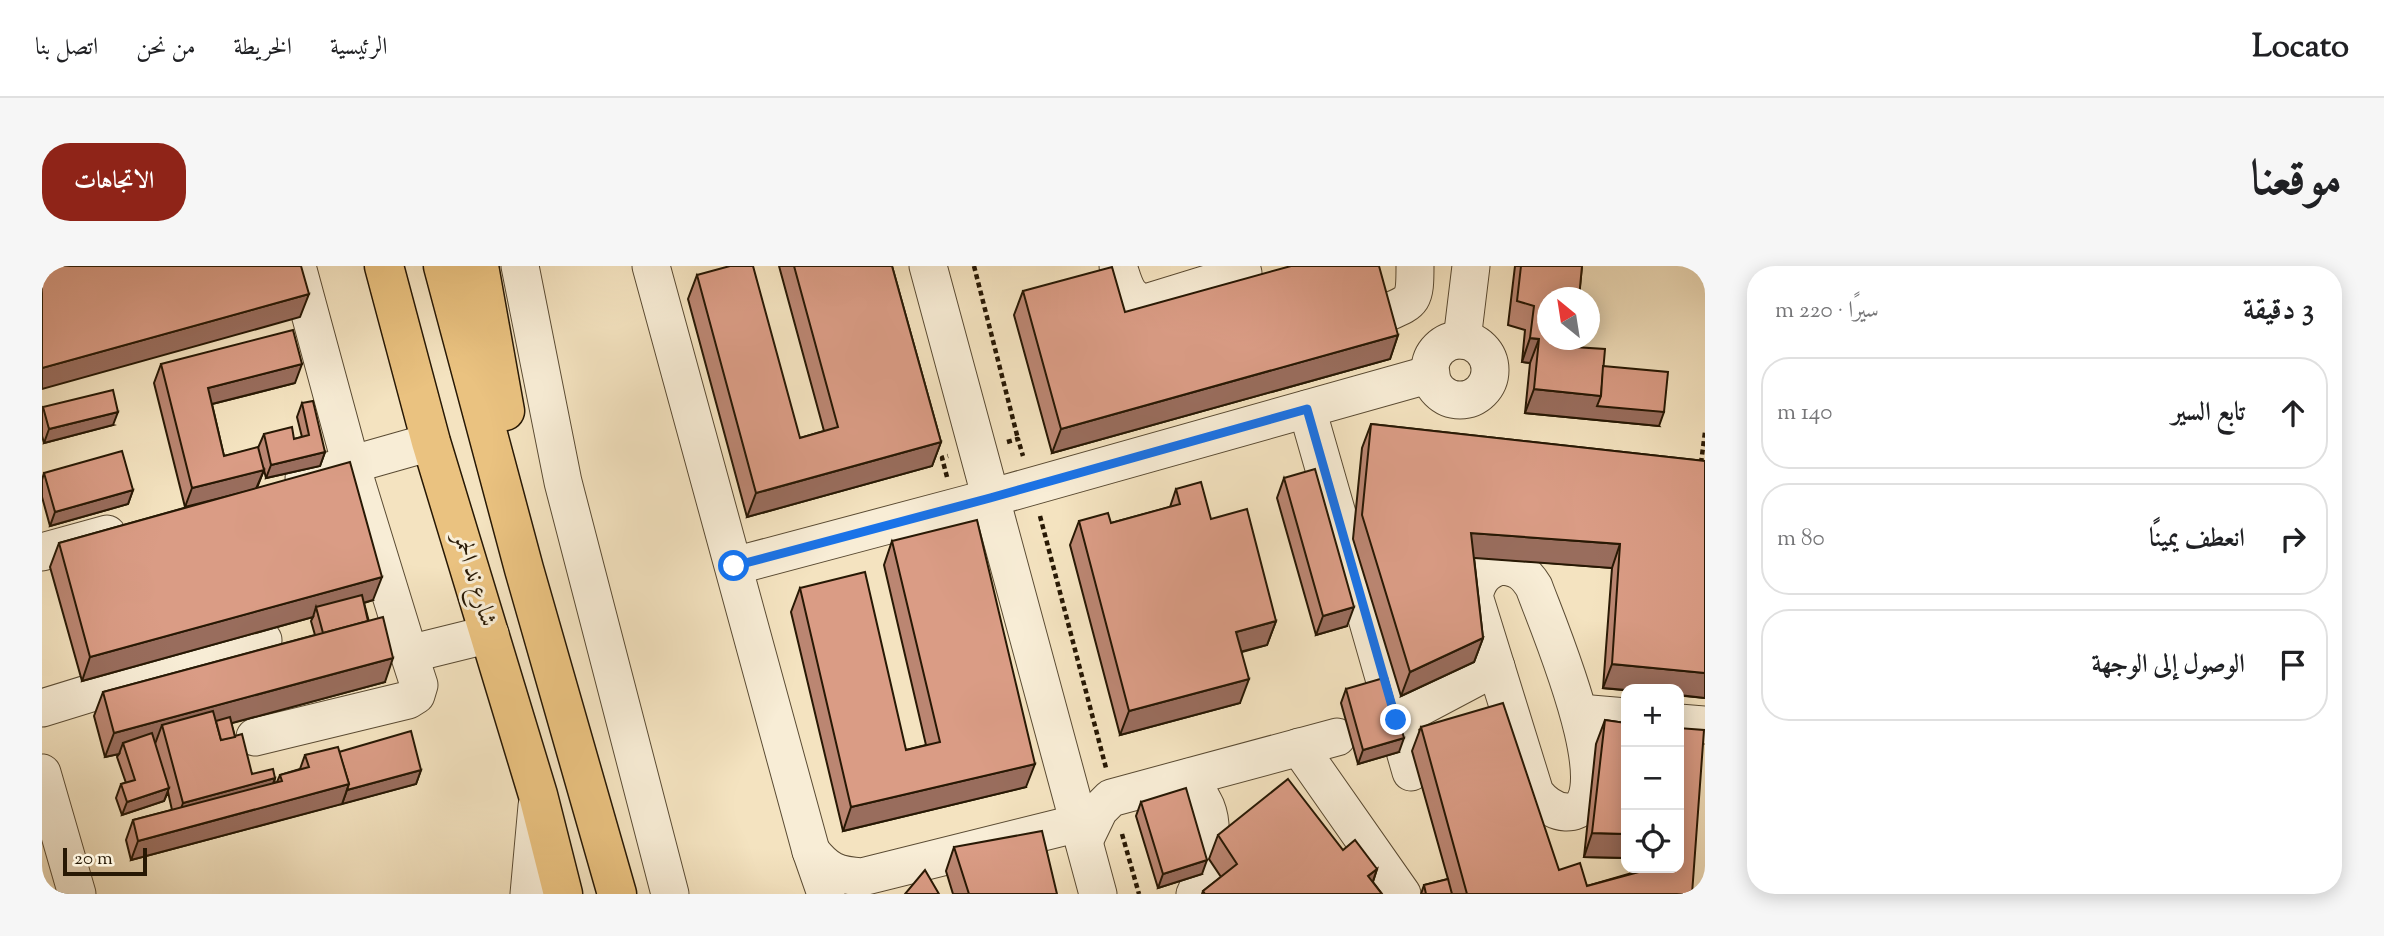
<!DOCTYPE html>
<html lang="ar">
<head>
<meta charset="utf-8">
<style>
	:root { --surface:#fff; --page:#f6f6f6; --text:#202124; --muted:#757577; --line:#e0e0e0; --accent:#8f2418 }
	body { margin:0; font-family:"Sorts Mill Goudy",Amiri,serif; background:var(--page); color:var(--text); direction:rtl }
	.controls { position:absolute; right:21px; bottom:21px; display:grid; overflow:hidden; border-radius:14px; box-shadow:0 4px 18px #0003 }
	.controls button { width:63px; height:63px; display:grid; place-items:center; padding:0; border:0; border-bottom:2px solid var(--line); background:var(--surface); color:var(--text); font:35px sans-serif }
	.compass { position:absolute; left:1495px; top:21px; width:63px; height:63px; border-radius:50%; background:var(--surface); box-shadow:0 4px 18px #0003; rotate:330deg }
	.scale { position:absolute; left:21px; bottom:18px; width:84px; box-sizing:border-box; padding-left:7px; border:4px solid #271804; border-top:0; font-size:19px; line-height:24px; white-space:nowrap; color:#271804; -webkit-text-stroke:5px #f8edd6; paint-order:stroke }
	.stop { position:absolute; width:21px; height:21px; margin:-16px; border:5px solid #1a73e8; border-radius:50%; background:#fff }
	.stop.end { background:#1a73e8; border-color:#fff; box-shadow:0 2px 7px #0008 }
	.list { margin:0; padding:0; list-style:none }
	h2 { display:flex; justify-content:space-between; align-items:center; height:91px; margin:0; padding:0 28px; font-size:30px }
	h2 small { font-size:23px; font-weight:400; color:var(--muted) }
	.list li { display:grid; grid-template-columns:46px 1fr auto; gap:21px; align-items:center; box-sizing:border-box; height:112px; margin:0 14px 14px; padding:0 14px; border:2px solid var(--line); border-radius:28px }
	.list b { display:block; font-size:26px; white-space:nowrap }
	.list em { font-size:23px; font-style:normal; color:var(--muted) }
	.icon { flex:none; width:38px; height:38px; fill:none; stroke:currentColor; stroke-width:2; stroke-linecap:round; stroke-linejoin:round }
	.map { position:relative; flex:none; width:1663px; height:628px; overflow:hidden; direction:ltr; border-radius:28px }
	header { display:flex; align-items:center; gap:42px; box-sizing:border-box; height:98px; padding:0 35px; background:var(--surface); border-bottom:2px solid var(--line) }
	header strong { font-size:33px }
	nav { display:flex; gap:38px; margin-inline-start:auto; font-size:24px }
	.intro { display:flex; align-items:center; justify-content:space-between; box-sizing:border-box; height:168px; padding:0 42px }
	h1 { margin:0; font-size:49px }
	.button { padding:18px 32px; border-radius:28px; background:var(--accent); color:#fff; font-size:24px; font-weight:700 }
	main { display:flex; gap:42px; padding:0 42px }
	aside { flex:1; background:var(--surface); border-radius:28px; box-shadow:0 4px 18px #0003 }
	.map>svg:first-child { display:block }
	.lines { fill:none; stroke-linecap:round; stroke-linejoin:round }
	.minor-casing { stroke:#5a4b33; stroke-width:39 }
	.major-casing { stroke:#271804; stroke-width:41 }
	.path { stroke:#271804; stroke-width:4.5; stroke-dasharray:5 3.5; stroke-linecap:butt }
	.minor { stroke:#f8edd6; stroke-width:37 }
	.major { stroke:#eac280; stroke-width:38 }
	.wall { fill:#bb8672; stroke:#271804; stroke-width:2 }
	.shaded-wall { fill:#996d5d; stroke:#271804; stroke-width:2 }
	.building { fill:#da9c85; stroke:#271804; stroke-width:2 }
	.route { stroke:#1a73e8; stroke-width:9 }
	.labels { text-anchor:middle; dominant-baseline:central; stroke-width:6; stroke-linejoin:round; paint-order:stroke }
	.street-label { font-size:24px; fill:#271804; stroke:#f8edd6 }
</style>
</head>
<body>
<header>
<strong>Locato</strong>
<nav><a>الرئيسية</a><a>الخريطة</a><a>من نحن</a><a>اتصل بنا</a></nav>
</header>
<div class="intro"><h1>موقعنا</h1><a class="button">الاتجاهات</a></div>
<main>
<aside>
<h2>3 دقيقة<small>سيرًا · 220 m</small></h2>
<ul class="list">
<li><svg class="icon" aria-label="ahead" viewBox="0 0 24 24"><path d="M12 20V5M6 11l6-6 6 6"/></svg><div><b>تابع السير</b></div><em>140 m</em></li>
<li><svg class="icon" aria-label="right" viewBox="0 0 24 24"><path d="M7 20v-9h11M14 6l5 5-5 5"/></svg><div><b>انعطف يمينًا</b></div><em>80 m</em></li>
<li><svg class="icon" aria-label="arrive" viewBox="0 0 24 24"><path d="M6 21V4h12l-3 4 3 4H6"/></svg><div><b>الوصول إلى الوجهة</b></div></li>
</ul>
</aside>
<div class="map">
<svg width="1663" height="628" viewBox="0 0 1663 628">
	<rect width="100%" height="100%" fill="#f4e3c0"/>
	<filter id="stains"><feTurbulence type="fractalNoise" baseFrequency=".00286" numOctaves="4"/><feColorMatrix values="0 0 0 0 .2 0 0 0 0 .09 0 0 0 0 .02 0 0 0 .5 -.17"/></filter>
	<radialGradient id="worn" r=".72"><stop offset=".6" stop-color="#630" stop-opacity="0"/><stop offset="1" stop-color="#630" stop-opacity=".3"/></radialGradient>
	<g class="lines">
		<g class="minor-casing">
			<g id="minor">
				<polyline points="255,0 309,199 367,388"/>
				<polyline points="478,0 521,216 628,628"/>
				<polyline points="609,0 769,585 784,628"/>
				<polyline points="886,0 1056,628"/>
				<path d="M 1076,0 C 1082,17 1084,34 1104,37 L 1201,7 L 1199,0"/>
				<path d="M 1337,50 C 1371,35 1373,38 1373,0"/>
				<polyline points="1420,74 1429,0"/>
				<circle cx="1418" cy="104" r="30"/>
				<polyline points="1265,143 1369,506"/>
				<polyline points="262,212 389,176"/>
				<polyline points="0,286 65,268"/>
				<polyline points="692,300 948,232 1389,108"/>
				<path d="M 1458,300 C 1475,301 1483,306 1492,321 C 1502,350 1588,547 1524,546 C 1510,545 1501,537 1493,527 L 1432,330 C 1436,313 1442,306 1458,300 Z"/>
				<polyline points="0,442 221,374"/>
				<polyline points="1537,447 1584,451"/>
				<polyline points="1354,454 1454,401"/>
				<polyline points="1637,457 1662,459"/>
				<polyline points="213,471 366,434 374,429 377,419 367,388 448,368"/>
				<polyline points="1257,481 1360,628"/>
				<polyline points="0,507 35,628"/>
				<path d="M 1148,511 C 1153,521 1159,531 1164,541 C 1174,565 1165,606 1153,628"/>
				<polyline points="1042,575 1057,544 1069,532 1295,471"/>
				<path d="M 769,585 C 785,605 794,609 820,611 L 1037,557"/>
				<polyline points="487,628 495,540"/>
			</g>
		</g>
		<g class="major-casing">
			<g id="major">
				<polyline points="342,0 389,176 496,529 521,628"/>
				<polyline points="401,0 482,303 575,628"/>
				<polyline points="437,0 463,145"/>
			</g>
		</g>
		<g class="path">
			<polyline points="932,0 976,173"/>
			<polyline points="965,176 976,173 981,190"/>
			<polyline points="1659,197 1663,166"/>
			<polyline points="905,211 900,192 906,190"/>
			<polyline points="998,250 1064,502"/>
			<polyline points="1080,568 1097,628"/>
		</g>
		<use href="#minor" class="minor"/>
		<use href="#major" class="major"/>
	</g>
	<g class="wall">
		<polygon points="737,0 850,0 899,176 890,200 705,251 646,33 655,9 758,172 782,165"/>
		<polygon points="1473,0 1540,0 1532,81 1561,100 1617,160 1483,147 1488,97 1480,96 1483,64 1466,59"/>
		<polygon points="981,25 1083,46 1356,69 1348,93 1010,187 972,49"/>
		<polygon points="119,98 253,117 170,138 182,190 216,182 222,168 252,173 260,171 255,151 260,137 283,186 278,200 224,212 222,204 215,222 331,334 322,337 343,416 189,457 193,471 210,508 233,512 232,517 235,516 238,509 258,503 263,489 297,486 379,504 374,518 89,594 84,574 91,554 130,544 126,526 122,535 80,549 74,532 79,518 84,517 75,491 77,488 63,491 52,450 61,426 273,369 269,355 271,351 40,415 8,301 17,277 174,233 143,241 112,117"/>
		<polygon points="1,141 71,159 2,177 0,170 0,145"/>
		<polygon points="1329,158 1663,195 1663,432 1561,422 1570,302 1432,291 1441,372 1432,396 1359,430 1311,273 1320,182"/>
		<polygon points="2,207 91,224 86,238 8,260 0,231 0,214"/>
		<polygon points="1242,212 1305,360 1274,369 1235,232"/>
		<polygon points="1134,223 1169,253 1234,355 1225,379 1200,386 1198,437 1078,469 1028,279 1037,255 1069,257 1128,241"/>
		<polygon points="850,275 984,521 801,565 749,346 758,322 864,484 884,479 842,299"/>
		<polygon points="1304,423 1357,486 1316,498 1299,437"/>
		<polygon points="1563,454 1584,457 1584,592 1542,591 1554,478"/>
		<polygon points="1379,461 1517,604 1545,620 1590,607 1590,602 1637,602 1650,628 1379,628 1382,619 1406,613 1370,485"/>
		<polygon points="1099,536 1160,608 1116,622 1094,550"/>
		<polygon points="1176,569 1301,584 1335,603 1331,616 1340,628 1160,628 1161,625 1179,611 1167,593"/>
		<polygon points="912,581 1015,628 911,628 904,605"/>
	</g>
	<g class="shaded-wall">
		<polygon points="267,28 258,51 0,123 0,102"/>
		<polygon points="1356,69 1348,93 1010,187 1019,163"/>
		<polygon points="1488,72 1497,73 1488,97 1480,96"/>
		<polygon points="260,98 253,117 158,141 166,122"/>
		<polygon points="1492,123 1559,130 1622,146 1617,160 1483,147"/>
		<polygon points="76,146 71,159 2,177 7,163"/>
		<polygon points="899,176 890,200 705,251 714,227"/>
		<polygon points="283,186 278,200 224,212 229,199"/>
		<polygon points="222,204 214,223 143,241 150,222"/>
		<polygon points="91,224 86,238 8,260 13,246"/>
		<polygon points="1429,267 1578,278 1570,302 1420,291"/>
		<polygon points="340,311 331,334 277,350 274,341 271,351 40,415 48,391"/>
		<polygon points="1312,341 1305,360 1274,369 1281,350"/>
		<polygon points="1234,355 1225,379 1186,389 1194,366"/>
		<polygon points="1441,372 1432,396 1359,430 1368,406"/>
		<polygon points="351,392 343,416 168,463 120,459 113,478 81,477 77,488 63,491 72,467"/>
		<polygon points="1570,398 1663,407 1663,432 1637,429 1637,423 1584,424 1561,422"/>
		<polygon points="1207,413 1198,437 1078,469 1087,445"/>
		<polygon points="1362,472 1357,486 1316,498 1321,484"/>
		<polygon points="993,498 984,521 801,565 809,541"/>
		<polygon points="379,504 374,518 300,538 305,524"/>
		<polygon points="233,512 226,532 134,557 141,537"/>
		<polygon points="307,518 300,538 89,594 96,575"/>
		<polygon points="127,522 122,535 80,549 85,536"/>
		<polygon points="1550,567 1584,568 1584,592 1542,591"/>
		<polygon points="1165,594 1160,608 1116,622 1121,608"/>
		<polygon points="1335,603 1327,627 1326,610"/>
	</g>
	<g class="building">
		<polygon points="0,0 259,0 267,28 0,102"/>
		<polygon points="688,0 711,0 758,172 796,161 752,0 850,0 899,176 714,227 655,9"/>
		<polygon points="1249,0 1337,0 1356,69 1019,163 981,25 1070,1 1083,46"/>
		<polygon points="1479,0 1540,0 1537,32 1506,32 1506,74 1532,74 1532,81 1563,83 1559,130 1492,123 1497,73 1488,72 1492,40 1475,35"/>
		<polygon points="251,64 260,98 166,122 182,190 216,181 222,204 150,222 119,98"/>
		<polygon points="1561,100 1626,106 1622,146 1555,140 1559,130"/>
		<polygon points="71,124 76,146 7,163 1,141"/>
		<polygon points="271,135 283,186 229,199 222,168 250,161 252,173 267,169 260,137"/>
		<polygon points="1329,158 1663,195 1663,407 1570,398 1578,278 1429,267 1441,372 1368,406 1320,249"/>
		<polygon points="80,185 91,224 13,246 2,207"/>
		<polygon points="308,196 340,311 48,391 17,277"/>
		<polygon points="1273,203 1312,341 1281,350 1242,212"/>
		<polygon points="1159,216 1169,253 1205,243 1234,355 1194,366 1207,413 1087,445 1037,255 1066,247 1069,257 1138,238 1134,223"/>
		<polygon points="935,254 993,498 809,541 758,322 823,306 864,484 898,476 850,275"/>
		<polygon points="320,329 326,355 281,367 274,341"/>
		<polygon points="341,351 351,392 72,467 61,426"/>
		<polygon points="1345,411 1362,472 1321,484 1304,423"/>
		<polygon points="1461,437 1517,604 1538,597 1545,620 1597,606 1597,602 1637,602 1637,462 1662,464 1650,628 1425,628 1379,461"/>
		<polygon points="171,445 179,474 200,468 210,508 231,503 233,512 141,537 120,459"/>
		<polygon points="188,451 193,471 179,474 174,455"/>
		<polygon points="1563,454 1584,457 1584,568 1550,567"/>
		<polygon points="369,465 379,504 305,524 307,518 297,486"/>
		<polygon points="110,467 127,522 85,536 79,518 93,514 81,477"/>
		<polygon points="296,481 307,518 96,575 91,554 240,515 238,509 267,501 263,489"/>
		<polygon points="1246,513 1301,584 1313,574 1335,603 1326,610 1340,628 1163,628 1161,625 1195,598 1176,569"/>
		<polygon points="1144,522 1165,594 1121,608 1099,536"/>
		<polygon points="1000,565 1015,628 927,628 912,581"/>
		<polygon points="883,604 897,628 863,628"/>
		<polygon points="1406,613 1410,628 1384,628 1382,619"/>
	</g>
	<g class="lines">
		<polyline class="route" points="692,300 948,232 1265,143 1354,454"/>
	</g>
	<g class="labels">
		<g class="street-label">
			<text transform="translate(432 314) rotate(73)">شارع ند الحمر</text>
		</g>
	</g>
	<rect width="100%" height="100%" filter="url(#stains)"/>
	<rect width="100%" height="100%" fill="url(#worn)"/>
</svg>
<div class="controls">
<button>+</button>
<button>−</button>
<button><svg class="icon" aria-label="locate" viewBox="0 0 24 24"><circle cx="12" cy="12" r="6"/><path d="M12 2v4M12 18v4M2 12h4M18 12h4"/></svg></button>
</div>
<svg class="compass" viewBox="-18 -18 36 36"><path d="M0-13l5 13h-10z" fill="#e53935"/><path d="M0 13l5-13h-10z" fill="#757577"/></svg>
<div class="scale">20 m</div>
<div class="stop" style="left:692px;top:300px"></div>
<div class="stop end" style="left:1354px;top:454px"></div>
</div>
</main>
</body>
</html>
